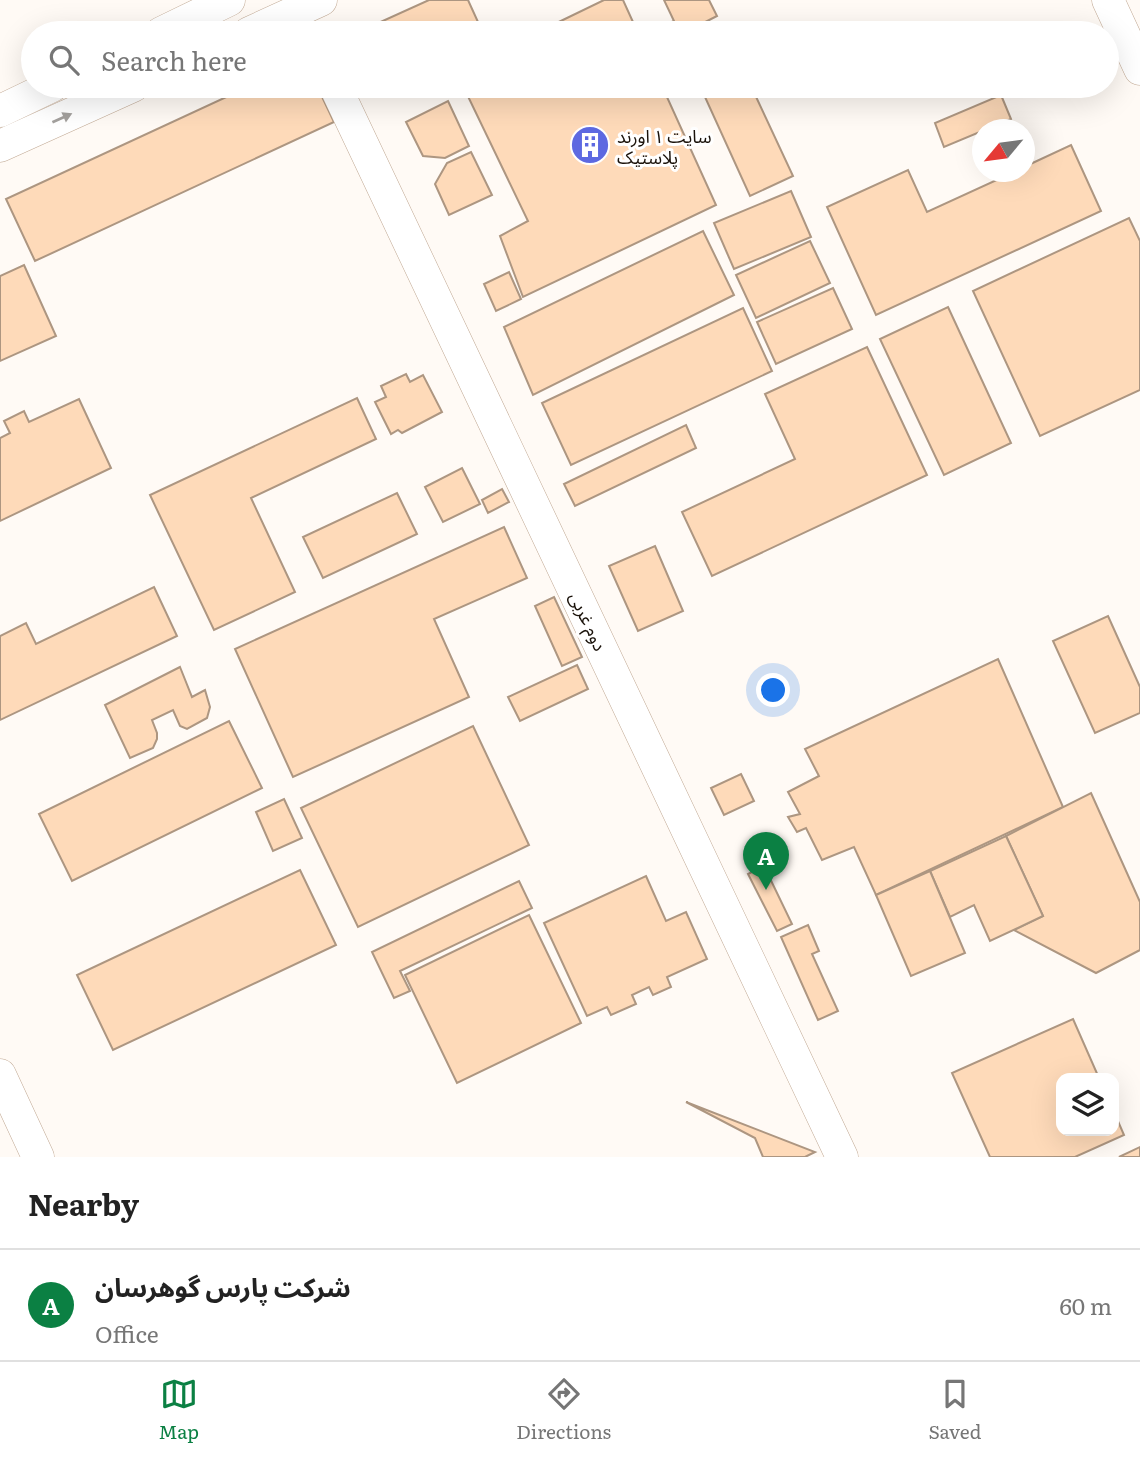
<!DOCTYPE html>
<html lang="en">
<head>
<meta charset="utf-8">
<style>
	:root { --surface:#fff; --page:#f2f2f2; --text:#222; --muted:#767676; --line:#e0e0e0; --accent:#0b8043 }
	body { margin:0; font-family:Literata,"Noto Sans Arabic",serif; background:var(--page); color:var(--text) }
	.controls { position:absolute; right:21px; bottom:21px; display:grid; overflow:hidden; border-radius:14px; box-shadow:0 7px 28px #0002 }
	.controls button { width:63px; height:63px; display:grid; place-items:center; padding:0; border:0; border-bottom:2px solid var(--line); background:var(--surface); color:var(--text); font:35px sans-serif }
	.compass { position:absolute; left:972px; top:119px; width:63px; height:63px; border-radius:50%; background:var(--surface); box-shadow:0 7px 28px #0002; rotate:241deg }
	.you { position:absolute; left:774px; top:691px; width:24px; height:24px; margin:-18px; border:5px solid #fff; border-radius:50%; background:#1a73e8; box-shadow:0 0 0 10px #1a73e833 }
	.badge { display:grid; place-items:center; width:46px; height:46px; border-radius:50%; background:var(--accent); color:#fff; font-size:23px; font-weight:700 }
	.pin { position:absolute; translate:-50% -58px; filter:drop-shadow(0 2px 4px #0008) }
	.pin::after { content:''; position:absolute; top:37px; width:24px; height:21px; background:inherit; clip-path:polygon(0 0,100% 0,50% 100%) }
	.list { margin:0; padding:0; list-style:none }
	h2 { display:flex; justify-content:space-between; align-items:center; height:91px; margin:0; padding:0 28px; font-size:30px }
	h2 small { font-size:23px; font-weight:400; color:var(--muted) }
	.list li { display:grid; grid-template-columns:46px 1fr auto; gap:21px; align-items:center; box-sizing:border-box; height:112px; padding:0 28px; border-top:2px solid var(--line) }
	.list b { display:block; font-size:26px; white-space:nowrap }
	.list p { margin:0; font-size:23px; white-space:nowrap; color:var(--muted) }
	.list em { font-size:23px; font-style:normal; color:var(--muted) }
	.icon { flex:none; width:38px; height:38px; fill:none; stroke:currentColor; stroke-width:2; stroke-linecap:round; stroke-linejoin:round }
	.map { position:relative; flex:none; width:1140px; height:1157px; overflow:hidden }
	.search { position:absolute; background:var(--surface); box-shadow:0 7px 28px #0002; left:21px; right:21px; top:21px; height:77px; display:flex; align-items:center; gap:18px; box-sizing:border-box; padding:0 24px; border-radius:38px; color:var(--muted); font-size:26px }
	.sheet { height:203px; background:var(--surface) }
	nav { display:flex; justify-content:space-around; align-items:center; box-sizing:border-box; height:98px; border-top:2px solid var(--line); background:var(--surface); font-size:19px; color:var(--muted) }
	nav a { display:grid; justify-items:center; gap:4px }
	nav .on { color:var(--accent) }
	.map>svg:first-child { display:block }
	.building { fill:#fedab9; stroke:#ad9681; stroke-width:2 }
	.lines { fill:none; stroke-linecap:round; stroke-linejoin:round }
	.minor-casing { stroke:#c1a994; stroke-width:33 }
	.minor { stroke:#fff; stroke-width:32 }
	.oneway { fill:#a3a09d }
	.labels { text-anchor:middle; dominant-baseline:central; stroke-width:6; stroke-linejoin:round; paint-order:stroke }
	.poi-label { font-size:18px; fill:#1a120a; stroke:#fff; text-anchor:start }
	.street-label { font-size:18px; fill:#1a120a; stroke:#fff }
</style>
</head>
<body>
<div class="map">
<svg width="1140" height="1157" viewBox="0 0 1140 1157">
	<rect width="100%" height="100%" fill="#fffaf5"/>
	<g class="building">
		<polygon points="429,0 468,0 483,33 367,33 365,29"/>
		<polygon points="604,0 623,0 638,33 536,33"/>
		<polygon points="664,0 709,0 717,16 684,33 671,33 667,24 674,21"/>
		<polygon points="250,86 317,86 334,122 35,261 6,199"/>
		<polygon points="463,86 662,86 716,205 523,297 500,236 528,221"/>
		<polygon points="700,86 751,86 793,176 750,196"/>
		<polygon points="1001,95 1011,119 944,147 935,123"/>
		<polygon points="448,101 469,146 445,158 423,156 406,122"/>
		<polygon points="1071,145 1101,211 876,315 827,207 908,170 927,212 1014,172 1024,172 1024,167"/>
		<polygon points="471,152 492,195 449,215 435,184 447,163"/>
		<polygon points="791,191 811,237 734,269 714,223"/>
		<polygon points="1129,218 1140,241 1140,390 1040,436 973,291"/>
		<polygon points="703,231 734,295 533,395 504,327"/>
		<polygon points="810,241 830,283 756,318 736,275"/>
		<polygon points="24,265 56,336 0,361 0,276"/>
		<polygon points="509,272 521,299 496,311 484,284"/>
		<polygon points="833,288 852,329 776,364 757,322"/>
		<polygon points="948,307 1011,443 944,475 880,339"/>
		<polygon points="743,308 772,371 571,465 542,403"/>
		<polygon points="867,347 927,475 712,576 682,512 795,459 765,394"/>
		<polygon points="406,374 410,382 423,375 442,412 402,433 398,430 391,434 375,402 386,397 381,386"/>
		<polygon points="357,398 376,439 251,498 295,592 214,630 150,495"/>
		<polygon points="79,399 111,468 0,521 0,438 10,433 4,421 24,411 29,422"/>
		<polygon points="686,425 696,448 575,506 564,484"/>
		<polygon points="462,468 480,504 443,522 425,487"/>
		<polygon points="502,489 509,502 488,513 482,500"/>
		<polygon points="397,493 417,534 323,578 303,537"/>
		<polygon points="504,527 527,578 434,619 469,697 293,777 235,649"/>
		<polygon points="655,546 683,611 638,631 609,566"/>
		<polygon points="154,587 177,636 0,720 0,636 26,623 36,644"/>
		<polygon points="554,597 582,657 562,666 535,606"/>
		<polygon points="1108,616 1140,687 1140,713 1095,733 1053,641"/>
		<polygon points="998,659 1063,807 876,895 854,847 822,860 806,828 797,832 788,817 800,814 788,792 819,776 805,749"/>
		<polygon points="577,665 588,689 520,721 508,697"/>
		<polygon points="180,667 192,697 205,690 210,707 207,718 187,729 180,726 173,710 152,720 157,733 157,739 153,748 130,758 105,705"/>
		<polygon points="229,721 262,788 72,881 39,814"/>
		<polygon points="473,726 529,845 358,927 301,808"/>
		<polygon points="741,774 754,801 724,815 711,788"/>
		<polygon points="1091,793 1140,902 1140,950 1096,973 1014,930 1043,916 1006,836"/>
		<polygon points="284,799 302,838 273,851 256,812"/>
		<polygon points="1006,836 1043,916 990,941 974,905 950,917 930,871"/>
		<polygon points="764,866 792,924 777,931 748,874"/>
		<polygon points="300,870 336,945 113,1050 77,975"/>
		<polygon points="930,871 965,953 911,976 876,895"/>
		<polygon points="646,876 666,921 686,912 707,959 667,977 671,987 653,995 649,987 632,995 636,1004 611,1015 607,1007 587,1016 544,923"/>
		<polygon points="519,881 532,908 400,971 410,991 394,998 372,952"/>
		<polygon points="529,915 581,1023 457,1083 405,975"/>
		<polygon points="808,925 819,951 812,954 838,1011 818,1020 781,937"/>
		<polygon points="1073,1019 1099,1078 1061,1078 1061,1131 1114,1131 1114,1112 1124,1135 1075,1157 990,1157 952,1073"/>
		<polygon points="686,1102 815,1152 805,1157 763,1157 755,1138"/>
		<polygon points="1140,1147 1140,1157 1119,1157"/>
	</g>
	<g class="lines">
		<g class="minor-casing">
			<g id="minor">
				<polyline points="1108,0 1140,69"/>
				<polyline points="161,33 229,0"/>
				<polyline points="249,33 321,0"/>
				<polyline points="335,86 842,1157"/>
				<polyline points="0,111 52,86"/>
				<polyline points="0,146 133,86"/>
				<polyline points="0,1075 38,1157"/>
			</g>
		</g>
		<use href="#minor" class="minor"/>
	</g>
	<defs><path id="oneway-solid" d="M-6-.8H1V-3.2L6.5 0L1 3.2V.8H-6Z" transform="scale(1.75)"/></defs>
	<use class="oneway" href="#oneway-solid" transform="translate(62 118) rotate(-24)"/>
	<defs>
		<g id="building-disc" transform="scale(2.0125)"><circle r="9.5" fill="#5d69e1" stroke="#fff"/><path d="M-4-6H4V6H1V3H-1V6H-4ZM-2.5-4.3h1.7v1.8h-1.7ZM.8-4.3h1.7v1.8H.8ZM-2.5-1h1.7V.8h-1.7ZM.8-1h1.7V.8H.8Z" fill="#fff"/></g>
	</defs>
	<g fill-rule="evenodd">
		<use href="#building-disc" x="590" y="145"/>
	</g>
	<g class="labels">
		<g class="poi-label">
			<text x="617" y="135">سایت ۱ اورند<tspan x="617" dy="21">پلاستیک</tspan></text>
		</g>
		<g class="street-label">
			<text transform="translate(589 621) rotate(65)">دوم غربی</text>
		</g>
	</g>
</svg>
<div class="controls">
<button><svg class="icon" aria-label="layers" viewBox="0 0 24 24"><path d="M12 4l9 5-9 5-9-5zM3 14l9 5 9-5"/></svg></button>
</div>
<svg class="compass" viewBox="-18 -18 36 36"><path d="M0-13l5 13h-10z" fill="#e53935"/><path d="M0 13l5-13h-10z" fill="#767676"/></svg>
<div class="you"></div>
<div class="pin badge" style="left:766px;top:890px">A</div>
<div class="search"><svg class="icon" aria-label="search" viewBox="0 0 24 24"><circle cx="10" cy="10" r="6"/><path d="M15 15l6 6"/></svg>Search here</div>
</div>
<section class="sheet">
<h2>Nearby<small></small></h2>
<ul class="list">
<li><span class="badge">A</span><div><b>شرکت پارس گوهرسان</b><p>Office</p></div><em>60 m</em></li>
</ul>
</section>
<nav>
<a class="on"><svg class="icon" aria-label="map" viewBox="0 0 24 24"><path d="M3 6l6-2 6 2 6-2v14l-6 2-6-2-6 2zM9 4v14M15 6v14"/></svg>Map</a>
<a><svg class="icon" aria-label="directions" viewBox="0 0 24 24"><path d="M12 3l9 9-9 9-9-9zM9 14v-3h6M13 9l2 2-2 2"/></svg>Directions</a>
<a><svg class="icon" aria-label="saved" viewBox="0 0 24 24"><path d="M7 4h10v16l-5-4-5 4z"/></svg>Saved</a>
</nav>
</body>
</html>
